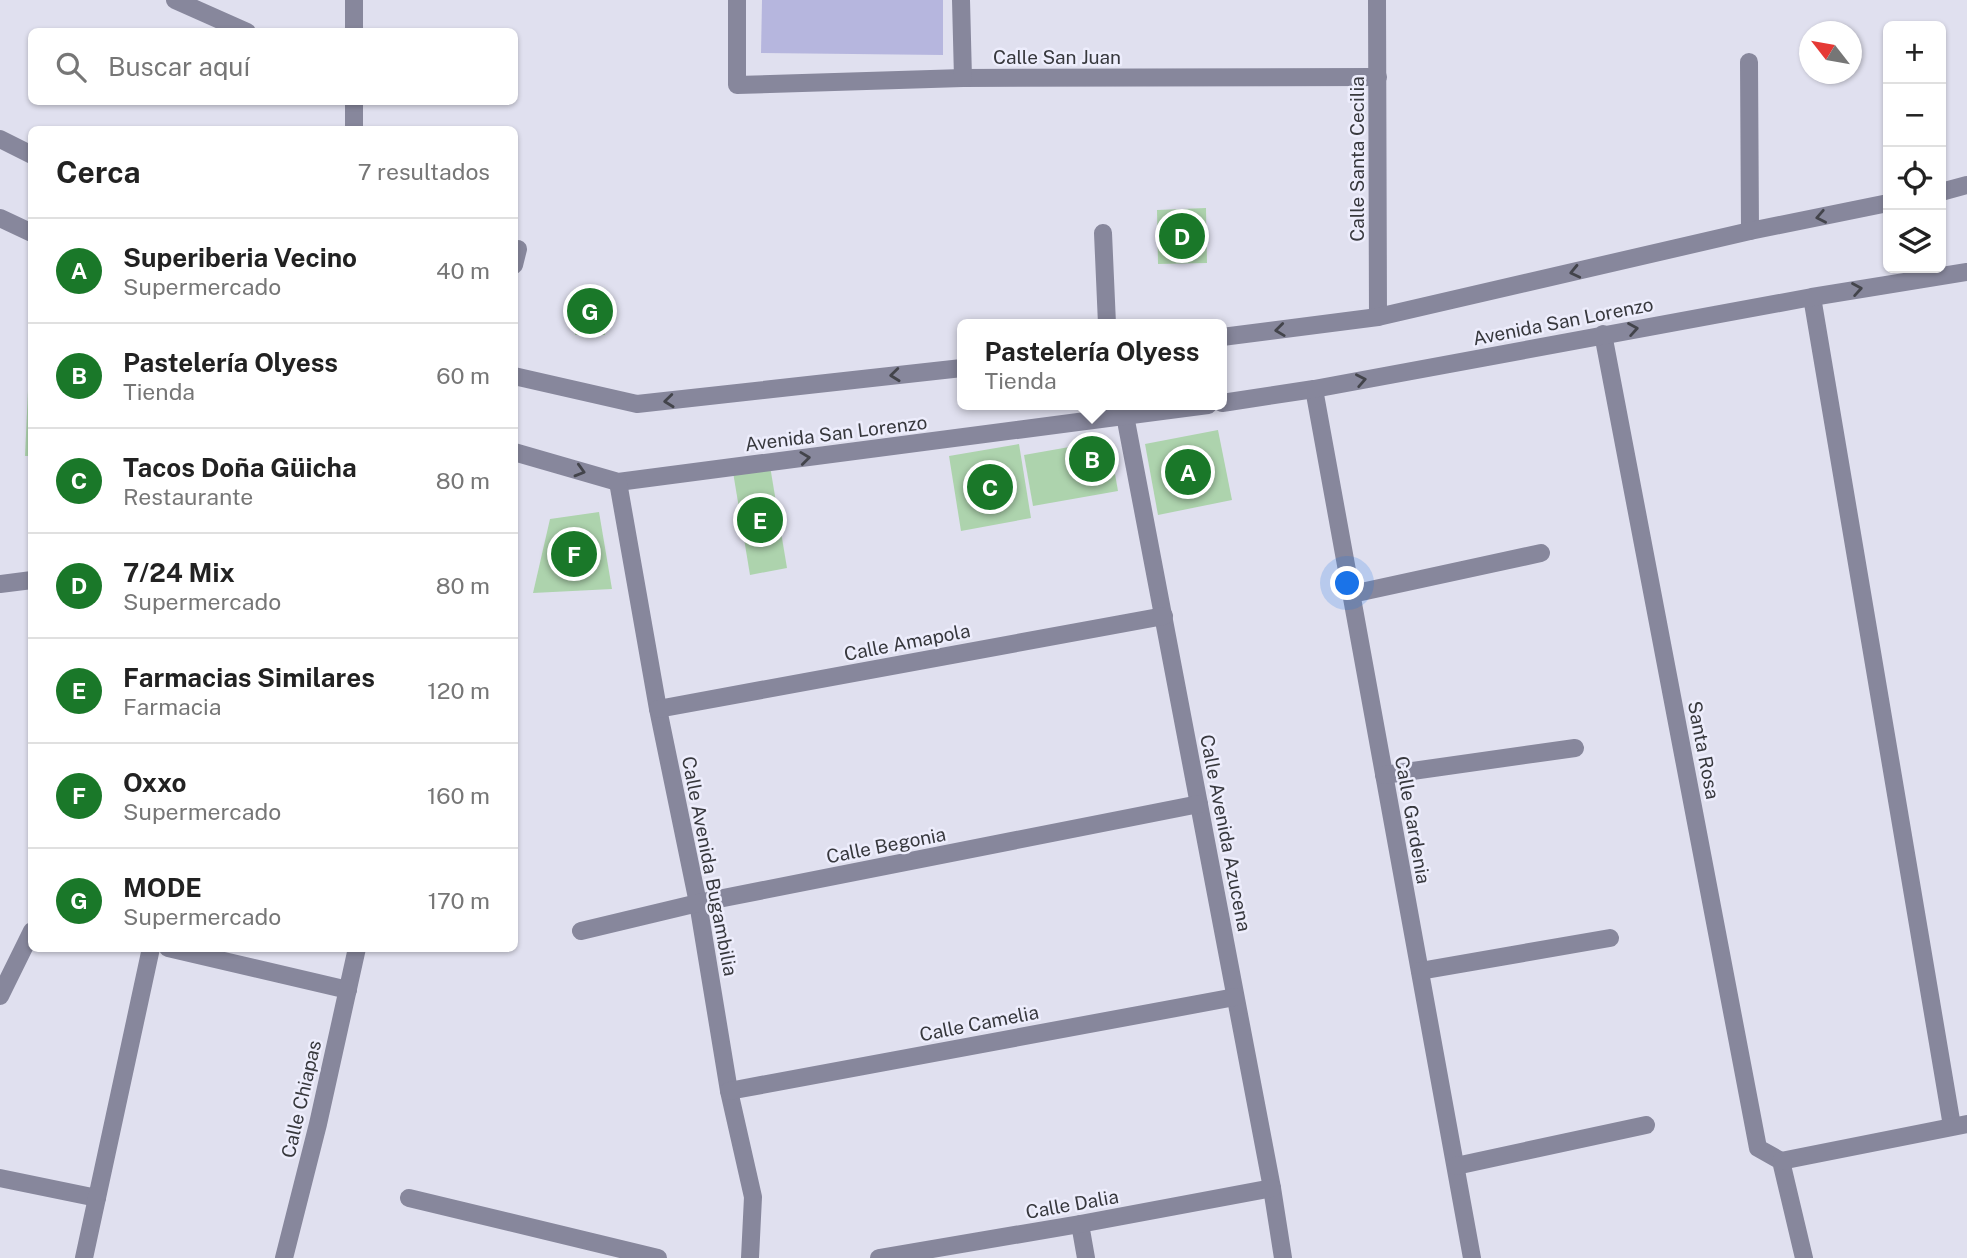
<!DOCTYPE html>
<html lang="es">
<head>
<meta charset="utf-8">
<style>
	:root { --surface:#fff; --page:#f2f2f2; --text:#222; --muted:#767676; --line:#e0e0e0; --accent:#1a7829 }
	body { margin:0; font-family:"Public Sans",sans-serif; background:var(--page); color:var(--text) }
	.controls { position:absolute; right:21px; top:21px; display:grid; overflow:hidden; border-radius:10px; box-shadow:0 2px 5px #0004 }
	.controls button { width:63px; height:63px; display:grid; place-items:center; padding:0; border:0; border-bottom:2px solid var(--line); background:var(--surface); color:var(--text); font:35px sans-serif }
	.compass { position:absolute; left:1799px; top:21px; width:63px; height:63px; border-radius:50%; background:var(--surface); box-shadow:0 2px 5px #0004; rotate:301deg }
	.you { position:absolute; left:1348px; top:584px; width:24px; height:24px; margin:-18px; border:5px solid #fff; border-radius:50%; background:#1a73e8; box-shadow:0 0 0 10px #1a73e833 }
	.badge { display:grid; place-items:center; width:46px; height:46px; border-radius:50%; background:var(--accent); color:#fff; font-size:23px; font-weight:700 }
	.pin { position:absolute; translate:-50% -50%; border:4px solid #fff; box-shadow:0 2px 7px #0006 }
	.popup { position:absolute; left:957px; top:319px; width:270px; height:91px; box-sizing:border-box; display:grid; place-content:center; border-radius:10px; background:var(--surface); filter:drop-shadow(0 2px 5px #0005); font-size:23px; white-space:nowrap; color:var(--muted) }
	.popup b { font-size:26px; color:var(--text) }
	.popup::after { content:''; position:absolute; left:50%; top:100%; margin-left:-14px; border:14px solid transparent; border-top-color:var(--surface) }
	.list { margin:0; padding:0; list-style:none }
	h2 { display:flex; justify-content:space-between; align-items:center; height:91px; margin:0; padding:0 28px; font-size:30px }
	h2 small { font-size:23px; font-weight:400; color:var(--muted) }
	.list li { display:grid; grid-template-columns:46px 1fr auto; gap:21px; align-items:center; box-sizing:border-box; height:105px; padding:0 28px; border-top:2px solid var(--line) }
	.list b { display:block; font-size:26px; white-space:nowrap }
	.list p { margin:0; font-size:23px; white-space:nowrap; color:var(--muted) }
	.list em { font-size:23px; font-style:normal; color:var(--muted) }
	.icon { flex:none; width:38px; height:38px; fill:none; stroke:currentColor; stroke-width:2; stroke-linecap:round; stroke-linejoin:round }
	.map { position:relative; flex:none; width:1967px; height:1258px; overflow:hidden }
	.search { position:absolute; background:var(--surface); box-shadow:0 2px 5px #0004; left:28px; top:28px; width:490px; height:77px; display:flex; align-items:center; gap:18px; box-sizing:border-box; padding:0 24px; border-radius:10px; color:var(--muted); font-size:26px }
	.panel { position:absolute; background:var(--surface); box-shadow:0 2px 5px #0004; left:28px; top:126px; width:490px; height:826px; border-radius:10px }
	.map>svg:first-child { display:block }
	.green { fill:#b6b6de }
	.building { fill:#add3ad }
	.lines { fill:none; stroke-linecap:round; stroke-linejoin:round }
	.minor { stroke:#87879c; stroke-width:18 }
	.oneway { stroke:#43444b }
	.labels { text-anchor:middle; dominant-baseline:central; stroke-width:5; stroke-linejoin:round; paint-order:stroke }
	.street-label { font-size:19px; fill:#37383d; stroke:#ededfc }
</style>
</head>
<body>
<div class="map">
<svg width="1967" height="1258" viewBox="0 0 1967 1258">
	<rect width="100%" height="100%" fill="#e0e0ef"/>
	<polygon class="green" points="762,0 943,0 943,55 761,53"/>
	<g class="building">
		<polygon points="1206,208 1207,263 1158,264 1157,210"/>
		<rect x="575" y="288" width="30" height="47"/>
		<polygon points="28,390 32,390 32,456 25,456"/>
		<polygon points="1218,430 1232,500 1158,515 1145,444"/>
		<polygon points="1109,440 1118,491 1033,506 1024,455"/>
		<polygon points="1019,444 1031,518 961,531 949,456"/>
		<polygon points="770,466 787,568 750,575 733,472"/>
		<polygon points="599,512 612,589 533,593 550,519"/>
	</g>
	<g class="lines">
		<g class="minor">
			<polyline points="175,0 247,32"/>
			<polyline points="354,0 354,32"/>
			<polyline points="737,0 737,85 963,78 1378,77"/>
			<polyline points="961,0 963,78"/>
			<polyline points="1377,0 1378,317"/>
			<polyline points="1749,62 1750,231"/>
			<polyline points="354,102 354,130"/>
			<polyline points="0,139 32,155"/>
			<polyline points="1941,192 1967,185"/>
			<polyline points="0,218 32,233"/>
			<polyline points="1103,233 1107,324"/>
			<polyline points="514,265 518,249"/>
			<polyline points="1812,297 1952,1126"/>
			<polyline points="1603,334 1758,1148 1781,1161 1804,1258"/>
			<polyline points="1222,337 1378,317 1750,231 1888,203"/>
			<polyline points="514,376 637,404 962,368"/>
			<polyline points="1314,389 1472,1258"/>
			<polyline points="1222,403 1314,389 1812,297 1967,272"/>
			<polyline points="1123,405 1272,1188 1283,1258"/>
			<polyline points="514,452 618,482 1208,405"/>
			<polyline points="618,482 658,709 698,903 729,1091 753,1197 750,1258"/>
			<polyline points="0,584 32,580"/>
			<polyline points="1352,594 1541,553"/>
			<polyline points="658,709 1164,616"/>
			<polyline points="1384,775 1575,748"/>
			<polyline points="581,931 698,903 1199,804"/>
			<polyline points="168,948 348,990"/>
			<polyline points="1420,971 1610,938"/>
			<polyline points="0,996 32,931"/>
			<polyline points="729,1091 1235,997"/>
			<polyline points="1781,1161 1967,1124"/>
			<polyline points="1456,1166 1646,1125"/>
			<polyline points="0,1178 97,1198"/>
			<polyline points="409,1198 658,1258"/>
			<polyline points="1080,1224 1086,1258"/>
			<polyline points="84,1258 151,948"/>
			<polyline points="284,1258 318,1124 357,948"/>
			<polyline points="879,1258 1080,1224 1272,1188"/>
		</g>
	</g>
	<defs><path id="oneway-chevron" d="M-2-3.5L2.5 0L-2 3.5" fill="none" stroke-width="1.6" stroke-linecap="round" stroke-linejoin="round" transform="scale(1.75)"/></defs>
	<g class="oneway">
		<use href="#oneway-chevron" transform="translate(1821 217) rotate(169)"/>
		<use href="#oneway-chevron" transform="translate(1575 272) rotate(167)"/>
		<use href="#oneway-chevron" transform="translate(1857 289) rotate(-10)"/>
		<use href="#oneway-chevron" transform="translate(1633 329) rotate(-10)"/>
		<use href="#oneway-chevron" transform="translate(1280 330) rotate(173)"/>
		<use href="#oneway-chevron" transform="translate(895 375) rotate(174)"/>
		<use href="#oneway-chevron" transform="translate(1361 380) rotate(-11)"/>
		<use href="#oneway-chevron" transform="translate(669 401) rotate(174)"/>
		<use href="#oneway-chevron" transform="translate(805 458) rotate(-7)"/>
		<use href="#oneway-chevron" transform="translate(580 471) rotate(16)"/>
	</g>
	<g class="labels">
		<g class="street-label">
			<text x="1057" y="57">Calle San Juan</text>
			<text transform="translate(1357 159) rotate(-90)">Calle Santa Cecilia</text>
			<text transform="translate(1563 321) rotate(-11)">Avenida San Lorenzo</text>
			<text transform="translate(836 433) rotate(-7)">Avenida San Lorenzo</text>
			<text transform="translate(907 642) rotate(-11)">Calle Amapola</text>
			<text transform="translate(1704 750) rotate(79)">Santa Rosa</text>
			<text transform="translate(1413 820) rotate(80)">Calle Gardenia</text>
			<text transform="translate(1226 833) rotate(79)">Calle Avenida Azucena</text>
			<text transform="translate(886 845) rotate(-11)">Calle Begonia</text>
			<text transform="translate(710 866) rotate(79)">Calle Avenida Bugambilia</text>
			<text transform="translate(979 1023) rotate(-11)">Calle Camelia</text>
			<text transform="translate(301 1099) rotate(-77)">Calle Chiapas</text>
			<text transform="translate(1072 1204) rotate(-10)">Calle Dalia</text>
		</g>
	</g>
</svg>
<div class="controls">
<button>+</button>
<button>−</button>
<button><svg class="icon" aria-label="locate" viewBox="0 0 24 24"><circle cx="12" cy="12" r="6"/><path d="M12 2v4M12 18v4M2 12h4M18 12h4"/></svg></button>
<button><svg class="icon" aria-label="layers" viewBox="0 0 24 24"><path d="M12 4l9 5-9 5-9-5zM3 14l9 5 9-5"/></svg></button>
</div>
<svg class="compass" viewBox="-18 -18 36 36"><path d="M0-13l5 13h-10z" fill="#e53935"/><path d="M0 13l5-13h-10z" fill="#767676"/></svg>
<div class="you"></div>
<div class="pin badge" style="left:1188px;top:472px">A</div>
<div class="pin badge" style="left:1092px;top:459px">B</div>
<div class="popup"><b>Pastelería Olyess</b>Tienda</div>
<div class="pin badge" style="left:990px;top:487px">C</div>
<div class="pin badge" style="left:1182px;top:236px">D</div>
<div class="pin badge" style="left:760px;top:520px">E</div>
<div class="pin badge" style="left:574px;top:554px">F</div>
<div class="pin badge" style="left:590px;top:311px">G</div>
<div class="search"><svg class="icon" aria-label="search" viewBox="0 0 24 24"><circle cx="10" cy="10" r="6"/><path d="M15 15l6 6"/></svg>Buscar aquí</div>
<section class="panel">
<h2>Cerca<small>7 resultados</small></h2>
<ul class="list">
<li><span class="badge">A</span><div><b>Superiberia Vecino</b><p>Supermercado</p></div><em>40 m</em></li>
<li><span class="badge">B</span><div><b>Pastelería Olyess</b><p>Tienda</p></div><em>60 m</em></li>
<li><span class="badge">C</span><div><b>Tacos Doña Güicha</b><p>Restaurante</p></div><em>80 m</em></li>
<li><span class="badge">D</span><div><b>7/24 Mix</b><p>Supermercado</p></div><em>80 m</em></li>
<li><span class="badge">E</span><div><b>Farmacias Similares</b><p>Farmacia</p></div><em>120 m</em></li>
<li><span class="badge">F</span><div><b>Oxxo</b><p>Supermercado</p></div><em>160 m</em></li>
<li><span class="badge">G</span><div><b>MODE</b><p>Supermercado</p></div><em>170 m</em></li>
</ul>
</section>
</div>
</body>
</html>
